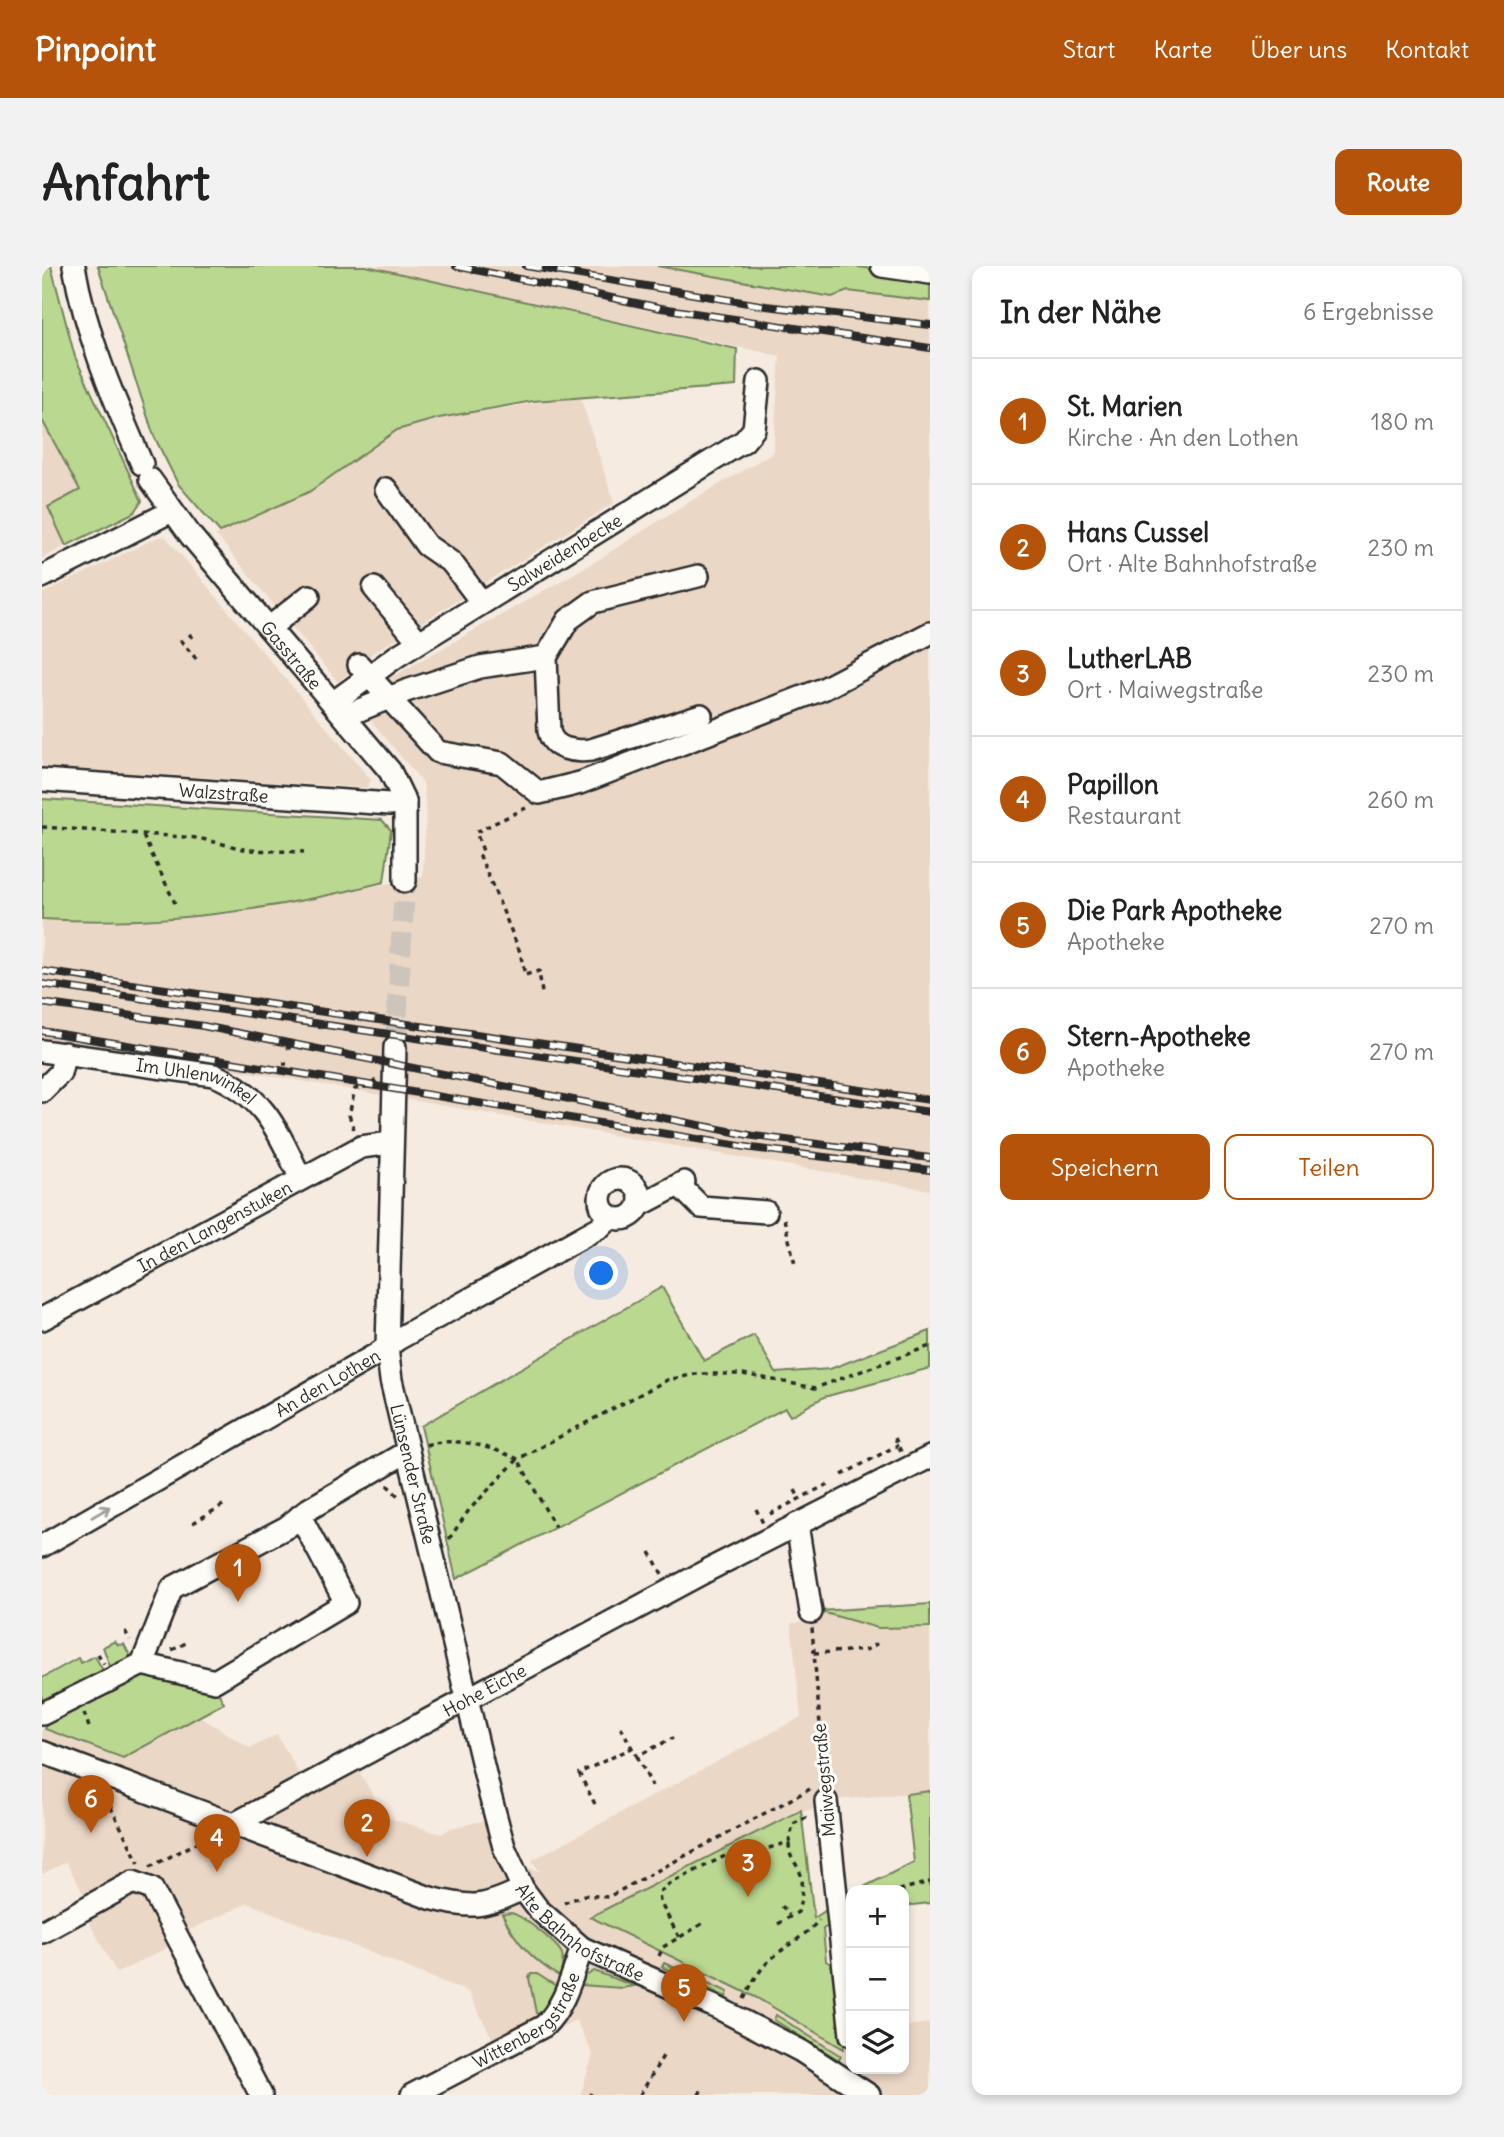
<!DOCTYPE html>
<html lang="de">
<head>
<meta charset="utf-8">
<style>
	:root { --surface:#fff; --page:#f2f2f2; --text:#222; --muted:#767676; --line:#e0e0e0; --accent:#b45309 }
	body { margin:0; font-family:Delius,sans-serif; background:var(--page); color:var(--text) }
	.controls { position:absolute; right:21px; bottom:21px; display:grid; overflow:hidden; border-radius:14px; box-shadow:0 4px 10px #0003 }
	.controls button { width:63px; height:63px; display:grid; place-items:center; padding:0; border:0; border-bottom:2px solid var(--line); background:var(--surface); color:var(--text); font:35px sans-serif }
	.you { position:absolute; left:560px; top:1008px; width:24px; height:24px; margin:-18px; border:5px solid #fff; border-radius:50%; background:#1a73e8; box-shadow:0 0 0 10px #1a73e833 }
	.badge { display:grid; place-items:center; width:46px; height:46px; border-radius:50%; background:var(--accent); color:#fff; font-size:23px; font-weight:700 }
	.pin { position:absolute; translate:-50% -58px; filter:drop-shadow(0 2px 4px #0008) }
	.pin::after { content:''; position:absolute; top:37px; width:24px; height:21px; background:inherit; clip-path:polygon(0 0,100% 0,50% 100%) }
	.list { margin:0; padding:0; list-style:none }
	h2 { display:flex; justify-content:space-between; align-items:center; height:91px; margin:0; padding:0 28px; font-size:30px }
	h2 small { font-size:23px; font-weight:400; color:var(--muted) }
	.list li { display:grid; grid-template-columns:46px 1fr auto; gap:21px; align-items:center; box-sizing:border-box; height:126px; padding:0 28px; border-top:2px solid var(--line) }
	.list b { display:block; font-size:26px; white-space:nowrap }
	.list p { margin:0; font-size:23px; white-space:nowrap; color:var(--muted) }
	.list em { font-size:23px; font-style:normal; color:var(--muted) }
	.actions { display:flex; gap:14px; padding:21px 28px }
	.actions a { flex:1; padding:16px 0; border:2px solid var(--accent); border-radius:14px; text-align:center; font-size:24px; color:var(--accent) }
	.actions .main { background:var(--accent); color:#fff }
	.icon { flex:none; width:38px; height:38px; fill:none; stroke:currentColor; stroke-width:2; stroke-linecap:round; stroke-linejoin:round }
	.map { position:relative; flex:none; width:888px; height:1829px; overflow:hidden; border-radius:14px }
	header { display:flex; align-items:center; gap:42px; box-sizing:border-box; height:98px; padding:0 35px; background:var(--accent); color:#fff }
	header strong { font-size:33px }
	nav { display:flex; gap:38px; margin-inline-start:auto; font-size:24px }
	.intro { display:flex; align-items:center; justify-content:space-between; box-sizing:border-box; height:168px; padding:0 42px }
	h1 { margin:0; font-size:49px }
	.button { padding:18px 32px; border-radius:14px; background:var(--accent); color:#fff; font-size:24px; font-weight:700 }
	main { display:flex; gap:42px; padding:0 42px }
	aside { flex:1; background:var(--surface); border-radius:14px; box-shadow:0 4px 10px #0003 }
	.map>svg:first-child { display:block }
	.built { fill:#ebd7c5 }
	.green { fill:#bad890; stroke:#72825e; stroke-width:2 }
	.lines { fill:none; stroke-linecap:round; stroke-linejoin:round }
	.minor-tunnel { stroke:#cdc5bc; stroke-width:21; stroke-dasharray:21 10; stroke-linecap:butt }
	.minor-casing { stroke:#2b2b2b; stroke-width:26 }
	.path { stroke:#2b2b2b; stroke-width:3.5; stroke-dasharray:5 5; stroke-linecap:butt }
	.minor { stroke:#fdfcf7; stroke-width:21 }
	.rail-casing { stroke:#2b2b2b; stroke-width:8 }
	.rail { stroke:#fdfcf7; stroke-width:5; stroke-dasharray:16; stroke-linecap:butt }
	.oneway { stroke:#9e9e9b }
	.labels { text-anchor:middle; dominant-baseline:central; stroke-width:6; stroke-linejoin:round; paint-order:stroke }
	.street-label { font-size:18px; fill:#2b2b2b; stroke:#fdfcf7 }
</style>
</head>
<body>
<header>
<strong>Pinpoint</strong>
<nav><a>Start</a><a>Karte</a><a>Über uns</a><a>Kontakt</a></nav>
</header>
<div class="intro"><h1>Anfahrt</h1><a class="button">Route</a></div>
<main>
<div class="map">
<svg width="888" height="1829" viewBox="0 0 888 1829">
	<rect width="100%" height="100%" fill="#f5ebe0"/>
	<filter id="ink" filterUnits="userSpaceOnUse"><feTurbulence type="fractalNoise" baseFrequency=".0143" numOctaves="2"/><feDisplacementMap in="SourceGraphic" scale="14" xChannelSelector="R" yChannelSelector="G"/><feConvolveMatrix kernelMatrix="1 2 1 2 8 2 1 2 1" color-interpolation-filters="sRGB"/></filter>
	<g filter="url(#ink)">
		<g class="built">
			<polygon points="324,0 615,0 790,31 806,25 888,35 888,924 149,796 0,775 0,653 60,657 185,648 381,611 384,545 381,517 311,433 556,294 632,245 731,187 738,90"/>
			<polygon points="538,130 572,237 329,388 296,416 174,269 267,226 355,164 397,152"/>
			<polygon points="0,154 38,225 6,241 24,280 0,292"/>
			<polygon points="118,270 124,271 312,494 329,514 325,522 0,501 0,328"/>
			<polygon points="888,1338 888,1525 781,1535 781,1542 759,1545 548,1651 715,1732 801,1783 809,1777 809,1803 862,1803 862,1760 888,1757 888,1829 538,1829 551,1789 534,1754 460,1791 426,1726 206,1637 147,1664 121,1684 75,1707 48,1658 40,1625 24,1596 0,1608 0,1463 80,1493 158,1451 208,1482 235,1469 260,1513 306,1487 344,1551 399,1568 409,1562 445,1554 462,1607 479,1600 497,1605 490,1594 759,1451 749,1357 763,1356 763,1348 811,1341"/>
		</g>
		<g class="green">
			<polygon points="0,0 9,0 33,91 100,235 93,246 24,280 6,241 38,224 0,154"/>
			<polygon points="56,0 324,0 695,83 694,120 491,135 397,152 355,164 267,226 178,266 136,218 112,170"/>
			<polygon points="615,0 808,0 888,10 888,35 806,25 790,31"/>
			<path d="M 0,533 L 340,554 L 349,564 L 342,616 C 230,645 116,660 0,653 Z"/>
			<polygon points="620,1021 662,1095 712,1069 734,1107 788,1103 888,1065 888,1102 782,1131 748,1150 743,1142 414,1313 379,1160"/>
			<polygon points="888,1338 888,1361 836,1362 776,1345"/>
			<polygon points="73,1375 76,1379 82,1378 89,1392 70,1406 61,1381"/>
			<polygon points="53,1390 64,1410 0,1440 0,1412 36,1392 39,1397"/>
			<polygon points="98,1409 175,1424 182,1437 81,1492 3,1463 9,1449"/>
			<polygon points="888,1525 888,1637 862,1640 862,1624 816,1624 872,1596 864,1528"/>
			<polygon points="759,1544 772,1652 809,1628 809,1647 781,1663 784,1695 792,1700 802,1783 715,1732 548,1651"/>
			<path d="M 469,1647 C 480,1649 516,1678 520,1688 C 522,1696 520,1703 518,1711 C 491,1694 474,1677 460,1648 Z"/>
			<polygon points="622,1697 686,1726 684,1731 620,1701"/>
			<polygon points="552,1705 592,1720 580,1722 539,1719 542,1711"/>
			<polygon points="489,1708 495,1708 514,1720 499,1749 494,1747 487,1712"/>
			<polygon points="734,1749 799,1790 797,1794 732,1754"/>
		</g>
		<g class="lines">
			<polyline class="minor-tunnel" points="353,781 363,615"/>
			<g class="minor-casing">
				<g id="minor">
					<path d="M 32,0 C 44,70 72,133 100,198"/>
					<polyline points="840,0 888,7"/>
					<path id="s1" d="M 108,213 L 149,270 L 348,505 L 363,536 L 363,615"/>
					<polyline points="344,223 384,279 410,297 440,337"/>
					<path d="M 656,310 L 551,336 L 526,354 L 504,391 L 507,465 C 511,484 533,486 549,484 L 659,449"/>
					<polyline points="0,311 130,245"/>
					<polyline points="332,322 377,376"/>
					<polyline points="227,362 267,330"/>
					<polyline points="317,399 396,486 460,497 497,527 538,517 781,423 888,367"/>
					<path id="s2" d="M 292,436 L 355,390 L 702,175 L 712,163 L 717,115"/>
					<polyline points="303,450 364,425 438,401 504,391"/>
					<path id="s3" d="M 0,514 L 348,538 L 363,536"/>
					<path id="s4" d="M 353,781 L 345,1082 L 349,1114 L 448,1529 L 462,1581 L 481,1623 L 496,1643 L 540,1682 L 678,1743 L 759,1785 L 827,1829"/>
					<path id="s5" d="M 0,785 L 172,809 C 223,830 236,866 259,913"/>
					<polyline points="0,825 18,807 23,787"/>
					<circle cx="578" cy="933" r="20"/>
					<polyline points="637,919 659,941 724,946"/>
					<polyline points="598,939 642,916"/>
					<path id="s6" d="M 0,1053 L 319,881 L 349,877"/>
					<polyline points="755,1258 769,1346"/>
					<path id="s7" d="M 0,1280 L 335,1088 L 356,1073 L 558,961 L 568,951"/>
					<polyline points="100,1398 130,1322 245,1261 267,1243 366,1185"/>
					<polyline points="0,1448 100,1398 173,1415 304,1337 258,1250"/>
					<path d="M 0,1486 L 388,1632 C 433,1643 439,1642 481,1623"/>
					<polyline points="784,1535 809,1769"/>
					<path id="s8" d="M 192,1558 L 668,1303 L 888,1191"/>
					<polyline points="0,1666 91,1616 110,1623 219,1829"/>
					<path id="s9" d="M 370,1829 L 502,1760 C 523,1740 530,1709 540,1682"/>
				</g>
			</g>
			<g class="path">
				<polyline points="147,368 152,373"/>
				<polyline points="138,374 156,395"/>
				<polyline points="484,542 434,566 441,585 438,590 478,686 483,709 497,705 500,727"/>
				<polyline points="0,561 156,572 206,584 262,586"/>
				<polyline points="101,570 133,637"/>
				<polyline points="244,781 251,783"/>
				<polyline points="241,798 245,798"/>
				<polyline points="312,863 307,849 313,823 327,820 334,814"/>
				<polyline points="742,953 753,998"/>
				<polyline points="853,1172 859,1186"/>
				<path d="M 384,1179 C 414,1170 449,1181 476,1193 L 625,1114 L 654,1108 L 701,1108 L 773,1122 L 888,1080"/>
				<polyline points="800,1209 856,1179"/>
				<polyline points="345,1219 356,1230"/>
				<polyline points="753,1224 758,1234"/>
				<polyline points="714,1243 721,1257"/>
				<polyline points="728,1248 788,1217"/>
				<polyline points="151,1257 181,1239"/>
				<polyline points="407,1273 427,1244 476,1193 513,1261"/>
				<polyline points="608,1286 620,1308"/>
				<polyline points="770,1362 783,1519"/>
				<polyline points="83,1365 88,1374"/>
				<polyline points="130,1384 144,1377"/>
				<polyline points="772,1387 824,1384 836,1377"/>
				<polyline points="56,1388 62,1398"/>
				<polyline points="42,1447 47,1461"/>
				<polyline points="579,1461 590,1482"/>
				<polyline points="595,1490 610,1520"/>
				<polyline points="64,1532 97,1597"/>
				<polyline points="553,1538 537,1507 590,1482 595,1490 631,1472"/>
				<polyline points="715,1585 716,1599"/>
				<polyline points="108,1601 170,1569"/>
				<polyline points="857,1624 888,1616"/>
				<polyline points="522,1637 542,1629 566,1631 768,1523"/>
				<polyline points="740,1640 747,1649"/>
				<path d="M 736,1658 L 756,1646 C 759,1633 763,1620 758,1606 C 752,1592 747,1594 747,1576"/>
				<polyline points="637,1671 618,1636 617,1627 627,1618 689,1587 717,1585 747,1576 751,1558 766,1551"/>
				<polyline points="617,1690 621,1681 660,1658"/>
				<path d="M 702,1733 C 709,1719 715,1707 726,1696 C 742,1680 762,1672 777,1654"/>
				<polyline points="548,1829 549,1827"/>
				<polyline points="598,1829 621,1790"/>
				<polyline points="657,1829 660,1822"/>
			</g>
			<use href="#minor" class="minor"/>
			<g class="rail-casing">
				<g id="rail">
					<polyline points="414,0 619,42 888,82"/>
					<polyline points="484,0 724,40 888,59"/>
					<polyline points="0,705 888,834"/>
					<polyline points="0,718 888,846"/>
					<polyline points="0,737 161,760 712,870 888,892"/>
					<polyline points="0,765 710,882 888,904"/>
				</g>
			</g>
			<use href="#rail" class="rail"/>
		</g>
		<defs><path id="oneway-shaft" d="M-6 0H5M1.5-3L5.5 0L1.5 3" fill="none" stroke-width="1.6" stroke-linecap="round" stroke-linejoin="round" transform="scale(1.75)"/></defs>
		<use class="oneway" href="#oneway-shaft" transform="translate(59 1246) rotate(-30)"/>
	</g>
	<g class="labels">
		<g class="street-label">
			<text stroke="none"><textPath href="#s2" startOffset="275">Salweidenbecke</textPath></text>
			<text stroke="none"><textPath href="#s1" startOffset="226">Gasstraße</textPath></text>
			<text stroke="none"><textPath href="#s3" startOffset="182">Walzstraße</textPath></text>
			<text stroke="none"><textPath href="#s5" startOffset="158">Im Uhlenwinkel</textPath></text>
			<text stroke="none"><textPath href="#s6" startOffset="196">In den Langenstuken</textPath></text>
			<text stroke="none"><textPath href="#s7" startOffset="329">An den Lothen</textPath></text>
			<text stroke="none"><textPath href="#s4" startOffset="430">Lünsender Straße</textPath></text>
			<text stroke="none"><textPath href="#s8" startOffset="284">Hohe Eiche</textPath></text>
			<text transform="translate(782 1514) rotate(-95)">Maiwegstraße</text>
			<text stroke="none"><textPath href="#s4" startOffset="933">Alte Bahnhofstraße</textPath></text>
			<text stroke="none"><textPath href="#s9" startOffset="140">Wittenbergstraße</textPath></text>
		</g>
	</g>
</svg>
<div class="controls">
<button>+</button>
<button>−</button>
<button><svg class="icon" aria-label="layers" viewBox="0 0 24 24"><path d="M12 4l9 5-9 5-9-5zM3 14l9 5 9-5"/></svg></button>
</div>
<div class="you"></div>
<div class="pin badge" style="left:196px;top:1336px">1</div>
<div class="pin badge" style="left:325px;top:1591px">2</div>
<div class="pin badge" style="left:706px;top:1631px">3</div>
<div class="pin badge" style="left:175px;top:1606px">4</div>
<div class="pin badge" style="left:642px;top:1756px">5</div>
<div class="pin badge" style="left:49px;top:1567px">6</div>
</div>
<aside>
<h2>In der Nähe<small>6 Ergebnisse</small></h2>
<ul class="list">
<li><span class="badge">1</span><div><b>St. Marien</b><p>Kirche · An den Lothen</p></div><em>180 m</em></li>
<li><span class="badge">2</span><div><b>Hans Cussel</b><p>Ort · Alte Bahnhofstraße</p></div><em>230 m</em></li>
<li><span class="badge">3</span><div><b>LutherLAB</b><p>Ort · Maiwegstraße</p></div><em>230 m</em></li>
<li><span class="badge">4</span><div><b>Papillon</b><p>Restaurant</p></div><em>260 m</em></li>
<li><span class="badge">5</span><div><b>Die Park Apotheke</b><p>Apotheke</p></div><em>270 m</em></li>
<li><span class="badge">6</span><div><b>Stern-Apotheke</b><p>Apotheke</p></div><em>270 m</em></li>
</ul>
<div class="actions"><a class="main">Speichern</a><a>Teilen</a></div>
</aside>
</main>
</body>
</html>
